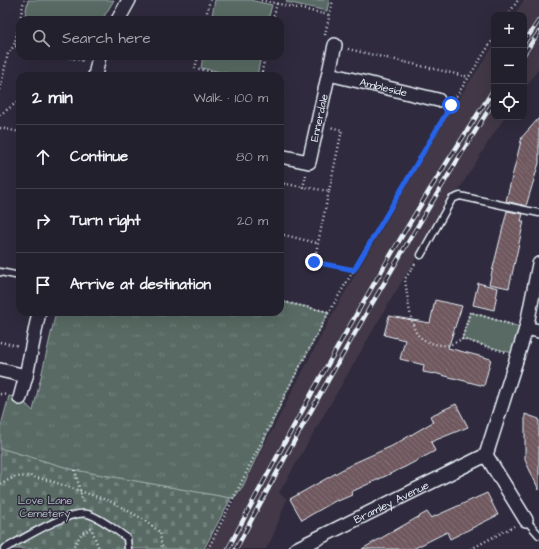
<!DOCTYPE html>
<html lang="en">
<head>
<meta charset="utf-8">
<style>
	:root { --surface:#23202e; --page:#2f2d3a; --text:#f1f3f6; --muted:#a3a3aa; --line:#403e4a }
	body { margin:0; font-family:"Architects Daughter",sans-serif; background:var(--page); color:var(--text) }
	.controls { position:absolute; right:12px; top:12px; display:grid; overflow:hidden; border-radius:8px; box-shadow:0 4px 16px #0002 }
	.controls button { width:36px; height:36px; display:grid; place-items:center; padding:0; border:0; border-bottom:1px solid var(--line); background:var(--surface); color:var(--text); font:20px sans-serif }
	.stop { position:absolute; width:12px; height:12px; margin:-9px; border:3px solid #2563eb; border-radius:50%; background:#fff }
	.stop.end { background:#2563eb; border-color:#fff; box-shadow:0 1px 4px #0008 }
	.list { margin:0; padding:0; list-style:none }
	h2 { display:flex; justify-content:space-between; align-items:center; height:52px; margin:0; padding:0 16px; font-size:17px }
	h2 small { font-size:13px; font-weight:400; color:var(--muted) }
	.list li { display:grid; grid-template-columns:26px 1fr auto; gap:12px; align-items:center; box-sizing:border-box; height:64px; padding:0 16px; border-top:1px solid var(--line) }
	.list b { display:block; font-size:15px; white-space:nowrap }
	.list em { font-size:13px; font-style:normal; color:var(--muted) }
	.icon { flex:none; width:22px; height:22px; fill:none; stroke:currentColor; stroke-width:2; stroke-linecap:round; stroke-linejoin:round }
	.map { position:relative; flex:none; width:539px; height:549px; overflow:hidden }
	.search { position:absolute; background:var(--surface); box-shadow:0 4px 16px #0002; left:16px; top:16px; width:268px; height:44px; display:flex; align-items:center; gap:10px; box-sizing:border-box; padding:0 14px; border-radius:12px; color:var(--muted); font-size:15px }
	.panel { position:absolute; background:var(--surface); box-shadow:0 4px 16px #0002; left:16px; top:72px; width:268px; height:244px; border-radius:12px }
	.map>svg:first-child { display:block }
	.built { fill:#423847 }
	.green { fill:#586a64; stroke:#a0aeae }
	.cemetery { fill:url(#cemetery-stones); stroke:#a0aeae }
	.park { fill:url(#park-tufts); stroke:#a0aeae }
	.building { fill:url(#building-back-hatch); stroke:#e8f1f8 }
	.lines { fill:none; stroke-linecap:round; stroke-linejoin:round }
	.lane-casing { stroke:#e8f1f8; stroke-width:9 }
	.street-casing { stroke:#e8f1f8; stroke-width:16 }
	.path { stroke:#e8f1f8; stroke-width:2.5; stroke-dasharray:1 3; stroke-linecap:butt }
	.lane { stroke:#2f2a3d; stroke-width:6 }
	.street { stroke:#2f2a3d; stroke-width:13 }
	.rail-casing { stroke:#e8f1f8; stroke-width:4.5 }
	.rail { stroke:#2f2a3d; stroke-width:3; stroke-dasharray:9; stroke-linecap:butt }
	.route { stroke:#2563eb; stroke-width:5 }
	.labels { text-anchor:middle; dominant-baseline:central; stroke-width:3; stroke-linejoin:round; paint-order:stroke }
	.street-label { font-size:11px; fill:#e8f1f8; stroke:#2f2a3d }
	.park-label { font-size:11px; fill:#aebbbd; stroke:#2f2a3d }
</style>
</head>
<body>
<div class="map">
<svg width="539" height="549" viewBox="0 0 539 549">
	<defs>
		<pattern id="cemetery-stones" width="16" height="16" patternUnits="userSpaceOnUse"><rect width="16" height="16" fill="#586a64"/><path d="M2 7V4a2 2 0 0 1 4 0v3zM10 15v-3a2 2 0 0 1 4 0v3z" fill="#70807b"/></pattern>
		<pattern id="park-tufts" width="24" height="20" patternUnits="userSpaceOnUse"><rect width="24" height="20" fill="#586a64"/><path d="M3 7l-1-3M5 7V3M7 7l1-3M15 17l-1-3M17 17v-4M19 17l1-3" fill="none" stroke="#70807b"/></pattern>
		<pattern id="building-back-hatch" width="6" height="6" patternUnits="userSpaceOnUse"><rect width="6" height="6" fill="#6f595f"/><path d="M-1 5l2 2M0 0l6 6M5-1l2 2" fill="none" stroke="#847177"/></pattern>
	</defs>
	<rect width="100%" height="100%" fill="#2f2a3d"/>
	<filter id="ink" filterUnits="userSpaceOnUse"><feTurbulence type="fractalNoise" baseFrequency=".025" numOctaves="2"/><feDisplacementMap in="SourceGraphic" scale="8" xChannelSelector="R" yChannelSelector="G"/><feConvolveMatrix kernelMatrix="1 2 1 2 8 2 1 2 1" color-interpolation-filters="sRGB"/></filter>
	<g filter="url(#ink)">
		<g class="built">
			<polygon points="524,0 539,0 539,68 524,90 524,15 514,15"/>
			<polygon points="494,45 494,117 505,117 491,138 390,301 279,493 287,499 273,536 266,549 206,549 243,486 333,313 447,116"/>
		</g>
		<g class="green">
			<polygon points="28,0 114,0 102,20 24,20"/>
			<polygon points="215,0 250,0 272,5 268,20 211,20"/>
			<polygon points="287,0 329,0 327,11 286,2"/>
			<polygon points="203,56 261,56 257,76 242,76 201,68"/>
			<polygon points="470,312 520,327 512,353 462,339"/>
		</g>
		<polygon class="cemetery" points="0,448 75,470 231,498 204,549 0,549"/>
		<polygon class="park" points="280,301 329,312 289,387 243,486 235,497 231,498 75,470 0,448 0,429 9,396 20,398 33,411 56,312 280,312"/>
		<g class="building">
			<polygon points="539,118 539,163 526,206 506,201 522,137"/>
			<polygon points="507,211 523,214 521,221 524,221 509,288 489,284"/>
			<polygon points="478,283 498,288 494,310 473,305"/>
			<polygon points="435,300 462,306 448,348 491,359 484,386 434,373 434,374 423,372 424,365 400,359 405,340 384,335 389,316 430,323"/>
			<polygon points="456,404 468,427 431,442 435,451 405,467 351,492 352,495 338,501 337,500 302,520 290,499 354,463 392,446 433,422 430,416"/>
			<polygon points="525,414 539,419 539,490 525,460"/>
			<polygon points="487,493 498,515 450,539 447,532 413,549 362,549 427,512 431,518"/>
		</g>
		<g class="lines">
			<g class="lane-casing">
				<g id="lane">
					<polyline points="421,255 452,199 460,196 539,213"/>
					<polyline points="0,272 20,276"/>
					<polyline points="526,520 539,535"/>
					<path d="M 4,549 C 21,540 70,509 88,514 C 103,519 114,529 127,538 L 128,549"/>
				</g>
			</g>
			<g class="street-casing">
				<g id="street">
					<polyline points="118,20 129,0"/>
					<path id="s1" d="M 329,74 L 438,100"/>
					<polyline points="95,76 99,56"/>
					<path id="s2" d="M 280,156 L 309,162 L 335,45"/>
					<polyline points="526,328 539,331"/>
					<polyline points="0,370 26,376"/>
					<polyline points="20,398 26,376 39,312"/>
					<polyline points="486,455 526,520"/>
					<path id="s3" d="M 296,549 L 486,455 L 526,329 L 539,264"/>
				</g>
			</g>
			<g class="path">
				<polyline points="261,0 329,15"/>
				<polyline points="508,15 518,0"/>
				<polyline points="20,20 14,46 20,47"/>
				<polyline points="20,20 24,0"/>
				<polyline points="205,20 210,0"/>
				<polyline points="273,20 277,3"/>
				<polyline points="325,35 333,0"/>
				<polyline points="348,49 469,77"/>
				<polyline points="62,56 85,61"/>
				<polyline points="198,56 195,68 232,76"/>
				<polyline points="261,76 265,56"/>
				<polyline points="0,90 8,53 14,46"/>
				<polyline points="452,103 494,38"/>
				<polyline points="0,115 20,100"/>
				<polyline points="0,128 20,132"/>
				<polyline points="306,175 303,187 329,191 314,262 354,269"/>
				<polyline points="280,183 303,187"/>
				<polyline points="329,191 342,130 330,127"/>
				<polyline points="280,234 317,243"/>
				<path d="M 415,264 L 405,279 C 407,293 410,323 417,334 C 423,342 438,346 448,345 C 453,344 458,341 462,339"/>
				<polyline points="280,301 329,312"/>
				<polyline points="0,342 19,346"/>
				<polyline points="505,352 462,339 470,312 512,325"/>
				<polyline points="0,394 7,395"/>
				<polyline points="75,470 83,503"/>
				<polyline points="0,484 15,477 30,476 51,481 112,502 141,518 160,532 162,549"/>
				<polyline points="91,527 99,549"/>
				<polyline points="72,549 82,533 91,529"/>
				<polyline points="208,549 289,387 329,312 447,112"/>
				<polyline points="471,549 514,526"/>
			</g>
			<use href="#lane" class="lane"/>
			<use href="#street" class="street"/>
			<g class="rail-casing">
				<g id="rail">
					<polyline points="524,43 539,20"/>
					<polyline points="524,54 539,32"/>
					<path d="M 228,549 C 291,428 358,308 429,191 C 450,157 472,123 494,89"/>
					<path d="M 236,549 C 316,397 403,247 494,101"/>
				</g>
			</g>
			<use href="#rail" class="rail"/>
		</g>
	</g>
	<g class="lines" filter="url(#ink)">
		<polyline class="route" points="314,262 354,270 451,105"/>
	</g>
	<g class="labels">
		<g class="street-label">
			<text stroke="none"><textPath href="#s1" startOffset="56">Ambleside</textPath></text>
			<text stroke="none"><textPath href="#s2" startOffset="75">Ennerdale</textPath></text>
			<text stroke="none"><textPath href="#s3" startOffset="106">Bramley Avenue</textPath></text>
		</g>
		<g class="park-label">
			<text x="45" y="500">Love Lane<tspan x="45" dy="13">Cemetery</tspan></text>
		</g>
	</g>
</svg>
<div class="controls">
<button>+</button>
<button>−</button>
<button><svg class="icon" aria-label="locate" viewBox="0 0 24 24"><circle cx="12" cy="12" r="6"/><path d="M12 2v4M12 18v4M2 12h4M18 12h4"/></svg></button>
</div>
<div class="stop" style="left:451px;top:105px"></div>
<div class="stop end" style="left:314px;top:262px"></div>
<div class="search"><svg class="icon" aria-label="search" viewBox="0 0 24 24"><circle cx="10" cy="10" r="6"/><path d="M15 15l6 6"/></svg>Search here</div>
<section class="panel">
<h2>2 min<small>Walk · 100 m</small></h2>
<ul class="list">
<li><svg class="icon" aria-label="ahead" viewBox="0 0 24 24"><path d="M12 20V5M6 11l6-6 6 6"/></svg><div><b>Continue</b></div><em>80 m</em></li>
<li><svg class="icon" aria-label="right" viewBox="0 0 24 24"><path d="M7 20v-9h11M14 6l5 5-5 5"/></svg><div><b>Turn right</b></div><em>20 m</em></li>
<li><svg class="icon" aria-label="arrive" viewBox="0 0 24 24"><path d="M6 21V4h12l-3 4 3 4H6"/></svg><div><b>Arrive at destination</b></div></li>
</ul>
</section>
</div>
</body>
</html>
